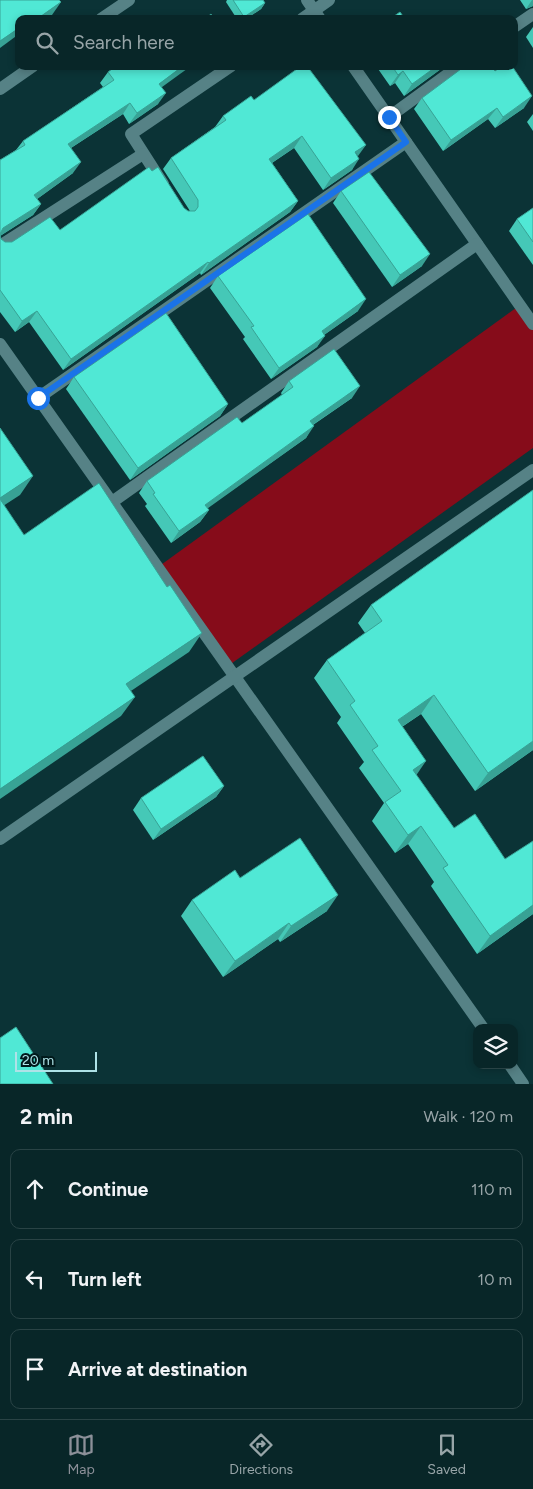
<!DOCTYPE html>
<html lang="en">
<head>
<meta charset="utf-8">
<style>
	:root { --surface:#082628; --page:#163234; --text:#f1f3f6; --muted:#98a5a8; --line:#294345; --accent:#8c9099 }
	body { margin:0; font-family:Figtree,sans-serif; background:var(--page); color:var(--text) }
	.controls { position:absolute; right:15px; bottom:15px; display:grid; overflow:hidden; border-radius:10px; box-shadow:0 2px 8px #0003 }
	.controls button { width:45px; height:45px; display:grid; place-items:center; padding:0; border:0; border-bottom:1px solid var(--line); background:var(--surface); color:var(--text); font:25px sans-serif }
	.scale { position:absolute; left:15px; bottom:12px; width:82px; box-sizing:border-box; padding-left:5px; border:2px solid #aee2e7; border-top:0; font-size:14px; line-height:18px; white-space:nowrap; color:#aee2e7; -webkit-text-stroke:4px #00191b; paint-order:stroke }
	.stop { position:absolute; width:15px; height:15px; margin:-11px; border:4px solid #1a73e8; border-radius:50%; background:#fff }
	.stop.end { background:#1a73e8; border-color:#fff; box-shadow:0 1px 5px #0008 }
	.list { margin:0; padding:0; list-style:none }
	h2 { display:flex; justify-content:space-between; align-items:center; height:65px; margin:0; padding:0 20px; font-size:21px }
	h2 small { font-size:16px; font-weight:400; color:var(--muted) }
	.list li { display:grid; grid-template-columns:32px 1fr auto; gap:15px; align-items:center; box-sizing:border-box; height:80px; margin:0 10px 10px; padding:0 10px; border:1px solid var(--line); border-radius:10px }
	.list b { display:block; font-size:19px; white-space:nowrap }
	.list em { font-size:16px; font-style:normal; color:var(--muted) }
	.icon { flex:none; width:28px; height:28px; fill:none; stroke:currentColor; stroke-width:2; stroke-linecap:round; stroke-linejoin:round }
	.map { position:relative; flex:none; width:533px; height:1084px; overflow:hidden }
	.search { position:absolute; background:var(--surface); box-shadow:0 2px 8px #0003; left:15px; right:15px; top:15px; height:55px; display:flex; align-items:center; gap:12px; box-sizing:border-box; padding:0 18px; border-radius:10px; color:var(--muted); font-size:19px }
	.sheet { height:335px; background:var(--surface) }
	nav { display:flex; justify-content:space-around; align-items:center; box-sizing:border-box; height:70px; border-top:1px solid var(--line); background:var(--surface); font-size:14px; color:var(--muted) }
	nav a { display:grid; justify-items:center; gap:2px }
	nav .on { color:var(--accent) }
	.map>svg:first-child { display:block }
	.green { fill:#860c1a }
	.lines { fill:none; stroke-linecap:round; stroke-linejoin:round }
	.minor { stroke:#568286; stroke-width:12 }
	.wall { fill:#45c8b7 }
	.shaded-wall { fill:#38a295 }
	.building { fill:#50e8d5; stroke:#38a295 }
	.route { stroke:#1a73e8; stroke-width:6 }
</style>
</head>
<body>
<div class="map">
<svg width="533" height="1084" viewBox="0 0 533 1084">
	<rect width="100%" height="100%" fill="#0b3336"/>
	<polygon class="green" points="520,305 533,330 533,448 228,666 158,567"/>
	<g class="lines">
		<g class="minor">
			<polyline points="307,0 320,19"/>
			<polyline points="101,19 129,0"/>
			<polyline points="302,19 329,0"/>
			<polyline points="514,27 533,14"/>
			<polyline points="353,66 533,324"/>
			<polyline points="0,89 33,66"/>
			<polyline points="389,117 459,66"/>
			<polyline points="163,184 131,134 231,66"/>
			<polyline points="0,246 143,154"/>
			<polyline points="0,344 483,1028"/>
			<polyline points="38,398 406,142"/>
			<polyline points="112,502 477,244"/>
			<polyline points="0,839 533,470"/>
			<polyline points="510,1065 523,1084"/>
		</g>
	</g>
	<g class="wall">
		<polygon points="227,0 263,0 265,3 261,9 246,19 237,19 226,2"/>
		<polygon points="520,0 533,0 533,6 526,9"/>
		<polygon points="533,27 533,48 526,37"/>
		<polygon points="376,66 445,66 404,96 395,83 390,86"/>
		<polygon points="495,71 524,108 495,128 488,119 443,151 414,109 422,98"/>
		<polygon points="108,72 162,87 158,104 129,124 123,114 71,148 73,173 37,199 41,204 33,215 0,236 1,239 5,242 12,242 60,230 152,171 184,208 188,211 190,211 163,169 171,158 215,127 223,116 254,100 358,156 352,170 323,190 294,148 272,163 298,201 290,212 201,275 200,273 63,370 29,322 15,332 0,312 0,160 16,150 23,141 103,87 100,83"/>
		<polygon points="533,114 533,131 527,122"/>
		<polygon points="341,191 422,266 392,287 333,203"/>
		<polygon points="533,208 533,265 509,231 517,219"/>
		<polygon points="218,276 358,311 324,335 317,347 271,379 243,339 245,337 210,288"/>
		<polygon points="74,377 228,404 220,416 130,480 66,389"/>
		<polygon points="289,381 352,398 313,425 306,438 207,508 209,510 200,522 171,543 145,506 147,504 139,493 147,481 242,423 282,395 281,393"/>
		<polygon points="533,490 533,750 475,791 421,714 402,727 416,775 454,828 533,914 477,954 431,886 434,882 408,844 395,853 372,821 384,803 359,768 364,762 337,723 341,717 314,678 327,660 365,633 358,623 371,605"/>
		<polygon points="224,786 216,797 153,840 133,810 141,798"/>
		<polygon points="240,878 327,911 280,942 278,939 223,977 181,916 192,900"/>
	</g>
	<g class="shaded-wall">
		<polygon points="532,0 533,0 533,6 526,9"/>
		<polygon points="61,2 52,15 46,19 37,19"/>
		<polygon points="265,3 261,9 246,19 243,19 244,17"/>
		<polygon points="19,28 19,34 0,48 0,41"/>
		<polygon points="183,66 191,66 151,95 159,84"/>
		<polygon points="437,66 445,66 404,96 412,84"/>
		<polygon points="403,71 395,83 390,86 398,75"/>
		<polygon points="166,93 158,104 129,124 137,113"/>
		<polygon points="532,96 524,108 495,128 503,117"/>
		<polygon points="130,103 123,114 60,155 68,144"/>
		<polygon points="497,108 488,119 443,151 451,140"/>
		<polygon points="302,136 294,148 261,170 269,159"/>
		<polygon points="366,145 358,156 355,152"/>
		<polygon points="359,159 352,170 323,190 331,178"/>
		<polygon points="81,162 73,173 26,207 34,195"/>
		<polygon points="298,201 290,212 201,275 209,263"/>
		<polygon points="41,204 33,215 0,236 0,233 3,228"/>
		<polygon points="430,254 422,266 392,287 400,275"/>
		<polygon points="208,262 200,273 63,370 71,359"/>
		<polygon points="366,299 358,311 314,342 322,331"/>
		<polygon points="37,311 29,322 15,332 22,321"/>
		<polygon points="325,336 317,347 271,379 279,368"/>
		<polygon points="360,386 352,398 302,432 310,421"/>
		<polygon points="228,404 220,416 130,480 138,468"/>
		<polygon points="314,426 306,438 197,516 205,505"/>
		<polygon points="33,476 20,495 0,508 0,498"/>
		<polygon points="209,510 200,522 171,543 179,531"/>
		<polygon points="202,633 189,652 113,703 126,684"/>
		<polygon points="434,695 421,714 385,738 398,720"/>
		<polygon points="135,697 121,716 0,799 0,789"/>
		<polygon points="533,741 533,750 475,791 488,773"/>
		<polygon points="426,761 413,780 413,770"/>
		<polygon points="224,786 216,797 153,840 161,829"/>
		<polygon points="421,826 408,844 395,853 408,835"/>
		<polygon points="338,895 327,911 280,942 291,926"/>
		<polygon points="533,905 533,914 477,954 490,936"/>
		<polygon points="289,923 278,939 223,977 235,961"/>
	</g>
	<g class="building">
		<polygon points="0,0 59,0 61,2 37,19 19,19 19,28 0,41"/>
		<polygon points="233,0 263,0 265,3 244,17"/>
		<polygon points="400,12 405,19 390,19"/>
		<polygon points="211,14 214,19 205,19"/>
		<polygon points="116,66 183,66 159,84 166,93 137,113 130,103 68,144 81,162 34,195 41,204 3,228 0,234 0,160 25,145 23,141 114,80 108,72"/>
		<polygon points="301,66 307,66 366,145 355,152 359,159 331,178 302,136 269,159 298,201 209,263 208,262 71,359 37,311 22,321 0,290 0,235 1,239 5,242 12,242 50,217 60,230 149,167 152,171 158,167 184,208 188,211 195,211 198,207 198,200 171,158 226,120 223,116 251,96 254,100"/>
		<polygon points="392,66 437,66 412,84 403,71 398,75"/>
		<polygon points="465,66 492,66 495,71 502,66 512,66 532,96 503,117 497,108 451,140 422,98"/>
		<polygon points="369,172 430,254 400,275 341,191"/>
		<polygon points="533,208 533,242 517,219"/>
		<polygon points="308,214 366,299 322,331 325,336 279,368 251,327 254,326 218,276"/>
		<polygon points="166,313 228,404 138,468 74,377"/>
		<polygon points="334,349 360,386 310,421 314,426 205,505 209,510 179,531 153,494 155,493 147,481 237,417 242,423 293,387 289,381"/>
		<polygon points="0,428 33,476 0,498"/>
		<polygon points="99,483 167,587 170,585 202,633 126,684 135,697 0,789 0,499 24,535"/>
		<polygon points="533,490 533,741 488,773 434,695 398,720 426,761 413,770 454,828 475,814 505,859 533,841 533,905 490,936 443,868 448,865 421,826 408,835 385,802 401,791 372,750 378,746 350,705 355,701 327,660 382,621 371,605"/>
		<polygon points="203,756 224,786 161,829 141,798"/>
		<polygon points="300,838 338,895 291,926 289,923 235,961 192,900 235,870 240,878"/>
		<polygon points="16,1027 53,1084 0,1084 0,1038"/>
	</g>
	<g class="lines">
		<polyline class="route" points="38,398 406,142 389,117"/>
	</g>
</svg>
<div class="controls">
<button><svg class="icon" aria-label="layers" viewBox="0 0 24 24"><path d="M12 4l9 5-9 5-9-5zM3 14l9 5 9-5"/></svg></button>
</div>
<div class="scale">20 m</div>
<div class="stop" style="left:38px;top:398px"></div>
<div class="stop end" style="left:389px;top:117px"></div>
<div class="search"><svg class="icon" aria-label="search" viewBox="0 0 24 24"><circle cx="10" cy="10" r="6"/><path d="M15 15l6 6"/></svg>Search here</div>
</div>
<section class="sheet">
<h2>2 min<small>Walk · 120 m</small></h2>
<ul class="list">
<li><svg class="icon" aria-label="ahead" viewBox="0 0 24 24"><path d="M12 20V5M6 11l6-6 6 6"/></svg><div><b>Continue</b></div><em>110 m</em></li>
<li><svg class="icon" aria-label="left" viewBox="0 0 24 24"><path d="M17 20v-9H6M10 6l-5 5 5 5"/></svg><div><b>Turn left</b></div><em>10 m</em></li>
<li><svg class="icon" aria-label="arrive" viewBox="0 0 24 24"><path d="M6 21V4h12l-3 4 3 4H6"/></svg><div><b>Arrive at destination</b></div></li>
</ul>
</section>
<nav>
<a class="on"><svg class="icon" aria-label="map" viewBox="0 0 24 24"><path d="M3 6l6-2 6 2 6-2v14l-6 2-6-2-6 2zM9 4v14M15 6v14"/></svg>Map</a>
<a><svg class="icon" aria-label="directions" viewBox="0 0 24 24"><path d="M12 3l9 9-9 9-9-9zM9 14v-3h6M13 9l2 2-2 2"/></svg>Directions</a>
<a><svg class="icon" aria-label="saved" viewBox="0 0 24 24"><path d="M7 4h10v16l-5-4-5 4z"/></svg>Saved</a>
</nav>
</body>
</html>
